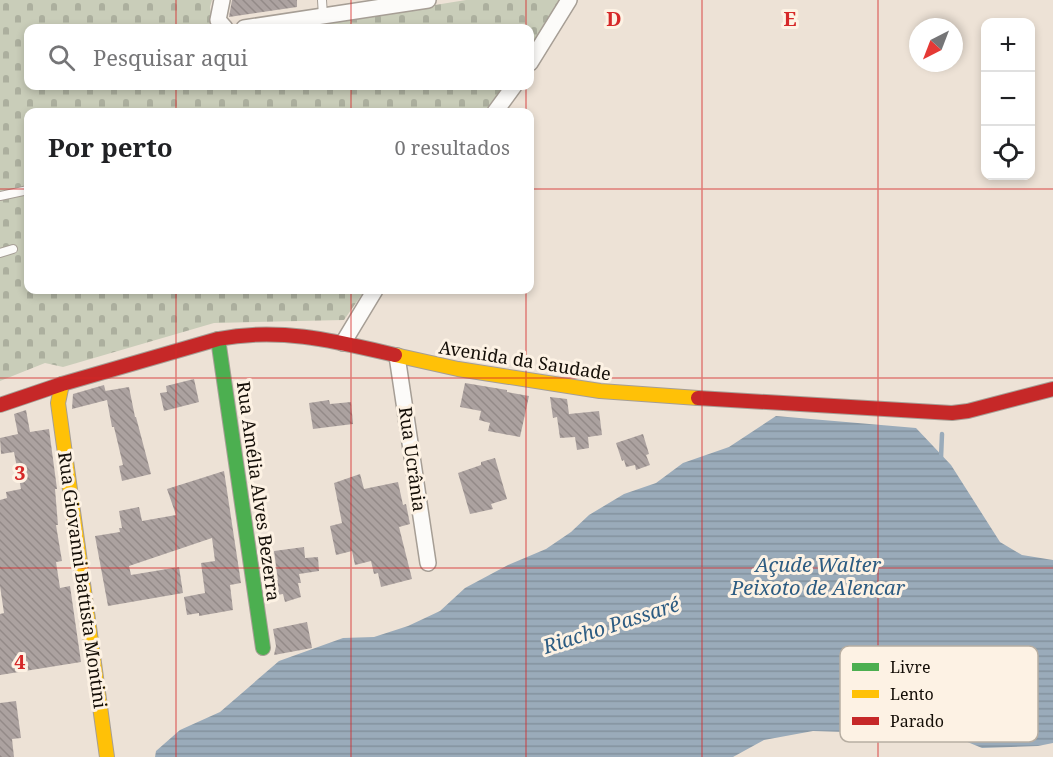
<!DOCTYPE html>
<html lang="pt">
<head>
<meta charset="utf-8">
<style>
	:root { --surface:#fff; --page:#f2f2f2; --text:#202124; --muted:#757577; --line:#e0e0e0 }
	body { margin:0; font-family:"Noto Serif",serif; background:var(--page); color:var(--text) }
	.controls { position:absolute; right:18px; top:18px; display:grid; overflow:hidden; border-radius:12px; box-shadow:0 3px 9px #0003 }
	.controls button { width:54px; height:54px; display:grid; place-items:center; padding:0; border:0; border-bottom:2px solid var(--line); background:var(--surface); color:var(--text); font:30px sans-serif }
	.compass { position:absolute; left:909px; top:18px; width:54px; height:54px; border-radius:50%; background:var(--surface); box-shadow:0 3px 9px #0003; rotate:222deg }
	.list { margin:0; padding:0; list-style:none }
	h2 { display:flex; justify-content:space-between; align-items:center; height:78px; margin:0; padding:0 24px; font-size:26px }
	h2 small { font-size:20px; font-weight:400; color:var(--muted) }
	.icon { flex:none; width:33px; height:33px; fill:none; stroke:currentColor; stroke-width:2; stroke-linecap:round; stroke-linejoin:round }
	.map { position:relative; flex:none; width:1053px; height:757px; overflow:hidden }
	.search { position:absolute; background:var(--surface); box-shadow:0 3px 9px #0003; left:24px; top:24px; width:510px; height:66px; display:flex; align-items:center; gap:15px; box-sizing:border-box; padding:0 21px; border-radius:12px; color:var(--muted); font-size:22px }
	.panel { position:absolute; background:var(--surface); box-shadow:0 3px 9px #0003; left:24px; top:108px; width:510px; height:186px; border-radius:12px }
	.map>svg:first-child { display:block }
	.cemetery { fill:url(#cemetery-stones) }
	.water { fill:url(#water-rules) }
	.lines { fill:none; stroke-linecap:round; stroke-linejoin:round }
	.stream { stroke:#9aabba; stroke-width:4.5 }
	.building { fill:url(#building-back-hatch) }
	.lane-casing { stroke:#a69e95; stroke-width:10 }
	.street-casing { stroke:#a69e95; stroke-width:18 }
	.fast-casing { stroke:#a69e95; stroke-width:16 }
	.slow-casing { stroke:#a69e95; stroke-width:16 }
	.jam-casing { stroke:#a69e95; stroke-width:16 }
	.lane { stroke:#fcfbf9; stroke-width:8 }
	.street { stroke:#fcfbf9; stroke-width:15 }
	.fast { stroke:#4caf50; stroke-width:14 }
	.slow { stroke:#ffc107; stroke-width:14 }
	.jam { stroke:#c62828; stroke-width:14 }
	.grid { fill:none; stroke:#d62828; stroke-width:1.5; stroke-opacity:0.55 }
	.labels { text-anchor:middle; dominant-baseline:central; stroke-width:6; stroke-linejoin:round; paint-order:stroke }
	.street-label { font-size:18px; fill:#140e07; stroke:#fdf2e4 }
	.water-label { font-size:20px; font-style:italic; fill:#2d5c82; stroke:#fdf2e4 }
	.key { fill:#fdf2e4; stroke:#b7aea2; stroke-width:1.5 }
	.key-label { font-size:16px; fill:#140e07 }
	.grid-label { font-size:20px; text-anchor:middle; font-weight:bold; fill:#d62828; stroke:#fdf2e4; stroke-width:6; stroke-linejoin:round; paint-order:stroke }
</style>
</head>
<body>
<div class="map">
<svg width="1053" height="757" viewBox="0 0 1053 757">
	<defs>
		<pattern id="cemetery-stones" width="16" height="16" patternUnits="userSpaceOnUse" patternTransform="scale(1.5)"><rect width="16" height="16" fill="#c9cdb9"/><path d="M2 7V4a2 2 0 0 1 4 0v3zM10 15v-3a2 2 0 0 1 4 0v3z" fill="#acaf9e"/></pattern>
		<pattern id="water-rules" width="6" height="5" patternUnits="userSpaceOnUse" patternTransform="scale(1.5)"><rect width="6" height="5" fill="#9aabba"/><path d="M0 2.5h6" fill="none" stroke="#84929e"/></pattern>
		<pattern id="building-back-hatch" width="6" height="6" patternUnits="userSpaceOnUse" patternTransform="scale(1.5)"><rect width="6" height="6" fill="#aca2a0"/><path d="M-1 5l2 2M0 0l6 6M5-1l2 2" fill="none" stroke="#938a88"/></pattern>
	</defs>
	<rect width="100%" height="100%" fill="#ede2d6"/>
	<g class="cemetery">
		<polygon points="0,0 212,0 210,7 213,28 28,28 28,86 504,86 486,112 28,112 28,290 365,290 344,320 214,323 63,367 45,363 0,381"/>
		<polygon points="466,0 563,0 530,49 530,28 293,28"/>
	</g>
	<polygon class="water" points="776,416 916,428 951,465 1000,542 1022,555 1053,560 1053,743 1038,746 982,748 931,727 893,726 846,732 813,731 764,740 733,757 155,757 156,751 180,730 220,712 279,661 343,638 374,637 408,626 440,611 465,588 508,565 546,549 571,532 589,515 624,494 656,483 683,463 729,447"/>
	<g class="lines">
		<polyline class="stream" points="941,458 942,434"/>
	</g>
	<g class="building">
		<polygon points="232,0 297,0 297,7 229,17"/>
		<polygon points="194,379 199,402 164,411 160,393 167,392 166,386"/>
		<polygon points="465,383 507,390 507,392 529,396 520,437 488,431 490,423 479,420 481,411 460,407"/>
		<polygon points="104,385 107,397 105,391 129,387 135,417 136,417 151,474 122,481 119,466 123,465 114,427 112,427 107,400 72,409 73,394"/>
		<polygon points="550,397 567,399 569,414 599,411 602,435 588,437 589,448 577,450 575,437 560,438 557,417 553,418"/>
		<polygon points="329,400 330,404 351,402 353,424 313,429 309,403"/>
		<polygon points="26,410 30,432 49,429 57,489 55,489 58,525 56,525 62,561 56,562 60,588 70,586 81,662 0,675 0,614 4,613 0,586 0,500 7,498 6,492 21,489 14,452 1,454 0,438 18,434 14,414"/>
		<polygon points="643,434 649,454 646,455 650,465 636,470 635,465 626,467 624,460 622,461 616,443"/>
		<polygon points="495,458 507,499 491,504 493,509 470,514 458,473 481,465 481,462"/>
		<polygon points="224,471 241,583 230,585 233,610 199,616 199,613 187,615 184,597 205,593 201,563 215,561 212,538 129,566 131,575 179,567 183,593 108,606 95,536 120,532 119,528 122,528 119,511 139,507 142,521 176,515 167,489"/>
		<polygon points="360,474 364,489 398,482 403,505 406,504 410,524 399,527 412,579 381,587 378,573 374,574 371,561 355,565 352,551 336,555 330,526 342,523 334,483"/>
		<polygon points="304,547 305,558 318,557 319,571 299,574 301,583 298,583 301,597 285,602 283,594 276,595 274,581 278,580 274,551"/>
		<polygon points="307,622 312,648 274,655 276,646 273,629"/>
		<polygon points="16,701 21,738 12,739 14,757 0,757 0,703"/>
	</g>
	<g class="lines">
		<g class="lane-casing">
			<g id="lane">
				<polyline points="322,0 323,16"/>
				<polyline points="0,196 28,190"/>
				<polyline points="0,253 13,249"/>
			</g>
		</g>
		<g class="street-casing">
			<g id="street">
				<polyline points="222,0 218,20 225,28"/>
				<polyline points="244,28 428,0"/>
				<polyline points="530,63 569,0"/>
				<polyline points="495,112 514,86"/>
				<polyline points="343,343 375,290"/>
				<polyline points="397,356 428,563"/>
			</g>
		</g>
		<g class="fast-casing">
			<polyline id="fast" points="218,339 263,648"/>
		</g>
		<g class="slow-casing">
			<g id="slow">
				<polyline points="395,355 458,369 600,391 698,398"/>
				<polyline points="62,384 58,403 107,757"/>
			</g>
		</g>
		<g class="jam-casing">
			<g id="jam">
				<polyline points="698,398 952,413 968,411 1053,389"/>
				<path d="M 0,405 L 62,384 L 218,339 C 280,327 335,341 395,355"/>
			</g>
		</g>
		<use href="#lane" class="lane"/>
		<use href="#street" class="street"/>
		<use href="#fast" class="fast"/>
		<use href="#slow" class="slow"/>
		<use href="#jam" class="jam"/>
	</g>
	<path class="grid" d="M 176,0 L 176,28M 351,0 L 351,28M 526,0 L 526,28M 702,0 L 702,757M 878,0 L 878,757M 176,86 L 176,112M 351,86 L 351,112M 526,86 L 526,112M 0,189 L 28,189M 530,189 L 1053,189M 176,290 L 176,757M 351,290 L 351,757M 526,290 L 526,757M 0,378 L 1053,378M 0,568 L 1053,568"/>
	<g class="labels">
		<g class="street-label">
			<text transform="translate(525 360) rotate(9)">Avenida da Saudade</text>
			<text transform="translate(413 459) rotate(82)">Rua Ucrânia</text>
			<text transform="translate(259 491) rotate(82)">Rua Amélia Alves Bezerra</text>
			<text transform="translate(83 580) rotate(82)">Rua Giovanni Battista Montini</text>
		</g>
		<g class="water-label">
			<text x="818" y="564">Açude Walter<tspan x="818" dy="23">Peixoto de Alencar</tspan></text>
			<text transform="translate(611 625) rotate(-18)">Riacho Passaré</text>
		</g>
	</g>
	<rect x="840" y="646" width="198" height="96" rx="9" class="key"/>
	<rect x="852" y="663" width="27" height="8" fill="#4caf50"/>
	<rect x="852" y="690" width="27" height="8" fill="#ffc107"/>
	<rect x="852" y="717" width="27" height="8" fill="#c62828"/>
	<g class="key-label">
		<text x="890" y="673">Livre</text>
		<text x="890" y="700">Lento</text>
		<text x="890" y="727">Parado</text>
	</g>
	<g class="grid-label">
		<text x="614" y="26">D</text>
		<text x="790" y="26">E</text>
		<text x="20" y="480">3</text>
		<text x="20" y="669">4</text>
	</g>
</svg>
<div class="controls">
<button>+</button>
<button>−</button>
<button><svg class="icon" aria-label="locate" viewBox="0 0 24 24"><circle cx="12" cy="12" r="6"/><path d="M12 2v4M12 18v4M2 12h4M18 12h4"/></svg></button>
</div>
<svg class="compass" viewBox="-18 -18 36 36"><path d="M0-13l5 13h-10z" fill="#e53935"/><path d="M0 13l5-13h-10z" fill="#757577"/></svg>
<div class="search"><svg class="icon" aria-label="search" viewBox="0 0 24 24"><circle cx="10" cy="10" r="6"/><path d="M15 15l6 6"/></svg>Pesquisar aqui</div>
<section class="panel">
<h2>Por perto<small>0 resultados</small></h2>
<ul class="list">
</ul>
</section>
</div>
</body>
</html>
